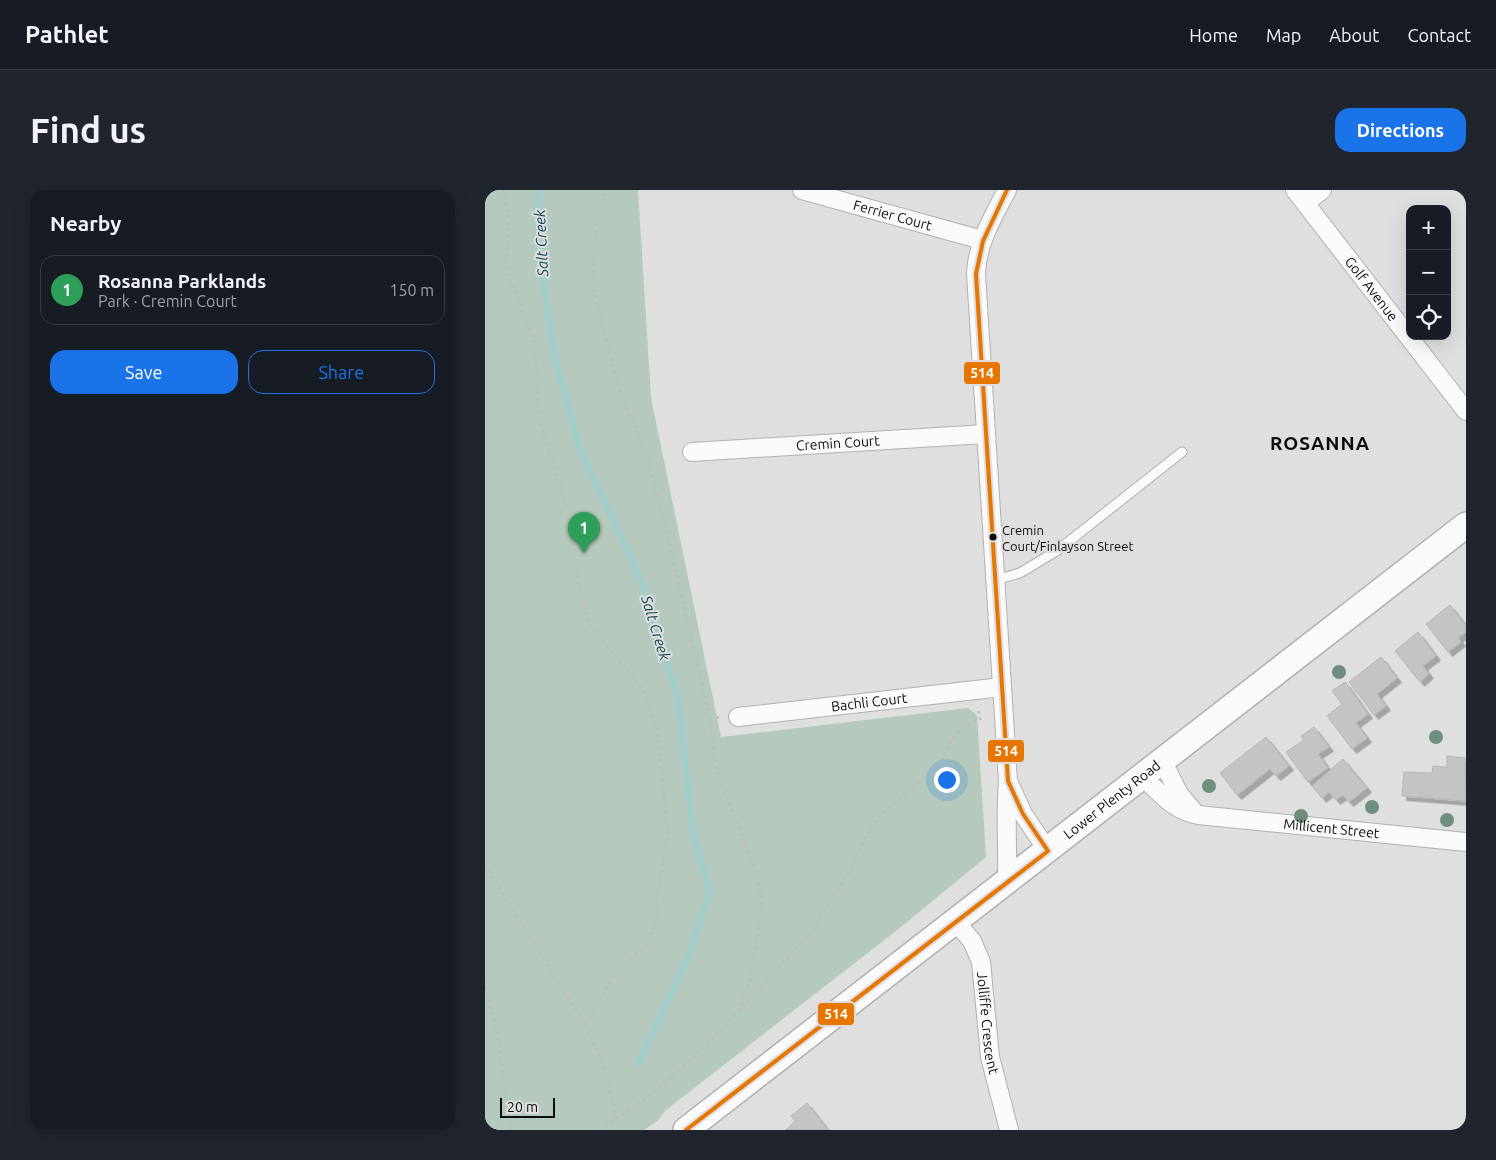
<!DOCTYPE html>
<html lang="en">
<head>
<meta charset="utf-8">
<style>
	:root { --surface:#171b24; --page:#20242c; --text:#f1f3f6; --muted:#9ea1a6; --line:#363941; --accent:#1a73e8 }
	body { margin:0; font-family:Ubuntu,sans-serif; background:var(--page); color:var(--text) }
	.controls { position:absolute; right:15px; top:15px; display:grid; overflow:hidden; border-radius:10px; box-shadow:0 5px 20px #0002 }
	.controls button { width:45px; height:45px; display:grid; place-items:center; padding:0; border:0; border-bottom:1px solid var(--line); background:var(--surface); color:var(--text); font:25px sans-serif }
	.scale { position:absolute; left:15px; bottom:12px; width:55px; box-sizing:border-box; padding-left:5px; border:2px solid #0c0c0d; border-top:0; font-size:14px; line-height:18px; white-space:nowrap; color:#0c0c0d; -webkit-text-stroke:4px #dedee1; paint-order:stroke }
	.you { position:absolute; left:461px; top:589px; width:18px; height:18px; margin:-12px; border:4px solid #fff; border-radius:50%; background:#1a73e8; box-shadow:0 0 0 8px #1a73e833 }
	.badge { display:grid; place-items:center; width:32px; height:32px; border-radius:50%; background:var(--accent); color:#fff; font-size:16px; font-weight:700 }
	.pin { position:absolute; translate:-50% -41px; filter:drop-shadow(0 1px 2px #0008) }
	.pin::after { content:''; position:absolute; top:26px; width:18px; height:15px; background:inherit; clip-path:polygon(0 0,100% 0,50% 100%) }
	.list { margin:0; padding:0; list-style:none }
	h2 { display:flex; justify-content:space-between; align-items:center; height:65px; margin:0; padding:0 20px; font-size:21px }
	h2 small { font-size:16px; font-weight:400; color:var(--muted) }
	.list li { display:grid; grid-template-columns:32px 1fr auto; gap:15px; align-items:center; box-sizing:border-box; height:70px; margin:0 10px 10px; padding:0 10px; border:1px solid var(--line); border-radius:15px }
	.list b { display:block; font-size:19px; white-space:nowrap }
	.list p { margin:0; font-size:16px; white-space:nowrap; color:var(--muted) }
	.list em { font-size:16px; font-style:normal; color:var(--muted) }
	.actions { display:flex; gap:10px; padding:15px 20px }
	.actions a { flex:1; padding:11px 0; border:1px solid var(--accent); border-radius:15px; text-align:center; font-size:18px; color:var(--accent) }
	.actions .main { background:var(--accent); color:#fff }
	.icon { flex:none; width:28px; height:28px; fill:none; stroke:currentColor; stroke-width:2; stroke-linecap:round; stroke-linejoin:round }
	.map { position:relative; flex:none; width:981px; height:940px; overflow:hidden; border-radius:15px }
	header { display:flex; align-items:center; gap:30px; box-sizing:border-box; height:70px; padding:0 25px; background:var(--surface); border-bottom:1px solid var(--line) }
	header strong { font-size:24px }
	nav { display:flex; gap:28px; margin-inline-start:auto; font-size:18px }
	.intro { display:flex; align-items:center; justify-content:space-between; box-sizing:border-box; height:120px; padding:0 30px }
	h1 { margin:0; font-size:35px }
	.button { padding:12px 22px; border-radius:15px; background:var(--accent); color:#fff; font-size:18px; font-weight:700 }
	main { display:flex; gap:30px; padding:0 30px }
	aside { flex:1; background:var(--surface); border-radius:15px; box-shadow:0 5px 20px #0002 }
	.map>svg:first-child { display:block }
	.green { fill:#b5cabc }
	.lines { fill:none; stroke-linecap:round; stroke-linejoin:round }
	.stream { stroke:#a1cecf; stroke-width:5.5 }
	.building { fill:#c4c4c4; stroke:#b7b6b6; filter:url(#shadow) }
	.service-casing { stroke:#b1b1b2; stroke-width:11 }
	.minor-casing { stroke:#b1b1b2; stroke-width:20 }
	.secondary-casing { stroke:#b1b1b2; stroke-width:28 }
	.path { stroke:#bebebe; stroke-width:3; stroke-dasharray:2.5 4; stroke-linecap:butt }
	.service { stroke:#fafafa; stroke-width:9 }
	.minor { stroke:#fafafa; stroke-width:18 }
	.secondary { stroke:#fafafa; stroke-width:25 }
	.bus-1-casing { stroke:#dedee1; stroke-width:8 }
	.bus-1 { stroke:#e77601; stroke-width:4 }
	.tree { fill:#708e7e }
	.bus-dot { fill:#0c0c0d; stroke:#dedee1; stroke-width:2 }
	.labels { text-anchor:middle; dominant-baseline:central; stroke-width:4; stroke-linejoin:round; paint-order:stroke }
	.bus-label { font-size:13px; fill:#0c0c0d; stroke:#dedee1; text-anchor:start }
	.street-label { font-size:14px; fill:#0c0c0d; stroke:#dedee1 }
	.water-label { font-size:15px; font-style:italic; fill:#124c4d; stroke:#dedee1 }
	.district-label { font-size:19px; font-weight:bold; letter-spacing:1px; fill:#0c0c0d; stroke:#dedee1 }
	.line-badge { stroke:#dedee1; stroke-width:2 }
	.badge-label { font-size:14px; text-anchor:middle; font-weight:bold; fill:#fff }
</style>
</head>
<body>
<header>
<strong>Pathlet</strong>
<nav><a>Home</a><a>Map</a><a>About</a><a>Contact</a></nav>
</header>
<div class="intro"><h1>Find us</h1><a class="button">Directions</a></div>
<main>
<aside>
<h2>Nearby<small></small></h2>
<ul class="list">
<li><span class="badge" style="background:#2e9e5b">1</span><div><b>Rosanna Parklands</b><p>Park · Cremin Court</p></div><em>150 m</em></li>
</ul>
<div class="actions"><a class="main">Save</a><a>Share</a></div>
</aside>
<div class="map">
<svg width="981" height="940" viewBox="0 0 981 940">
	<defs>
		<filter id="shadow"><feDropShadow dx="4.5" dy="4.5" stdDeviation="0" flood-color="#0004"/></filter>
	</defs>
	<rect width="100%" height="100%" fill="#dfdfe0"/>
	<polygon class="green" points="0,0 153,0 166,208 236,547 483,518 492,525 501,667 416,737 181,920 172,931 159,940 0,940"/>
	<g class="lines">
		<polyline class="stream" points="54,0 53,62 70,168 94,257 156,390 193,507 208,644 225,700 202,770 153,874"/>
	</g>
	<g class="building">
		<polygon points="965,415 981,436 981,442 973,448 976,452 963,462 941,434"/>
		<polygon points="933,442 951,466 938,476 944,484 935,492 910,461"/>
		<polygon points="896,467 912,488 892,504 901,516 889,525 864,492"/>
		<polygon points="860,492 883,524 871,533 882,548 867,559 842,526 857,514 847,501"/>
		<polygon points="829,537 844,557 833,564 843,578 823,592 801,562 819,550 816,546"/>
		<polygon points="781,547 804,576 791,586 785,579 752,605 735,583"/>
		<polygon points="962,566 980,568 981,611 917,606 919,582 947,583 948,576 962,577"/>
		<polygon points="858,569 882,598 864,612 858,605 851,610 844,602 837,608 827,596"/>
		<polygon points="322,913 343,940 301,940 310,931 306,926"/>
	</g>
	<g class="lines">
		<g class="service-casing">
			<polyline id="service" points="510,390 535,383 573,360 697,262"/>
		</g>
		<g class="minor-casing">
			<g id="minor">
				<path id="s1" d="M 317,0 L 497,50"/>
				<path d="M 522,0 C 508,27 492,53 491,84 L 523,591 C 520,625 523,658 522,692"/>
				<path id="s2" d="M 810,0 L 981,221"/>
				<polyline points="820,13 837,0"/>
				<path id="s3" d="M 207,262 L 500,244"/>
				<path id="s4" d="M 253,527 L 517,497"/>
				<polyline points="678,572 694,604 709,622"/>
				<path id="s5" d="M 658,587 C 676,604 688,620 713,625 L 981,652"/>
				<polyline points="524,593 538,624 563,661"/>
				<path id="s6" d="M 471,732 L 487,751 L 496,772 L 505,867 L 524,940"/>
			</g>
		</g>
		<g class="secondary-casing">
			<g id="secondary">
				<path id="s7" d="M 201,940 L 981,335"/>
			</g>
		</g>
		<g class="path">
			<polyline points="18,0 24,27 21,77 50,153 54,231 84,322 93,389 105,435 159,501 172,539 183,644 172,705 171,731 162,755 129,784 101,836"/>
			<polyline points="225,528 238,527"/>
			<polyline points="0,675 101,836 121,882 131,930"/>
			<polyline points="0,791 13,848 26,940"/>
			<polyline points="254,821 327,741 364,682 385,639 393,628 455,574 463,556 475,539 495,529 493,517"/>
			<polyline points="116,940 167,904 210,866 252,823 264,793 277,721 276,706 271,681 235,590 229,566 225,528 179,331 161,263 134,199 108,97 111,33 120,0"/>
		</g>
		<use href="#service" class="service"/>
		<use href="#minor" class="minor"/>
		<use href="#secondary" class="secondary"/>
		<g class="bus-1-casing">
			<polyline id="bus-1" points="201,940 563,661 538,624 523,591 491,84 498,51 522,0"/>
		</g>
		<use href="#bus-1" class="bus-1"/>
	</g>
	<g class="tree">
		<circle cx="854" cy="482" r="7"/>
		<circle cx="951" cy="547" r="7"/>
		<circle cx="724" cy="596" r="7"/>
		<circle cx="887" cy="617" r="7"/>
		<circle cx="816" cy="626" r="7"/>
		<circle cx="962" cy="630" r="7"/>
	</g>
	<circle class="bus-dot" cx="508" cy="347" r="4.5"/>
	<g class="labels">
		<g class="bus-label">
			<text x="517" y="340">Cremin<tspan x="517" dy="16">Court/Finlayson Street</tspan></text>
		</g>
		<g class="street-label">
			<text stroke="none"><textPath href="#s1" startOffset="94">Ferrier Court</textPath></text>
			<text stroke="none"><textPath href="#s2" startOffset="125">Golf Avenue</textPath></text>
			<text stroke="none"><textPath href="#s3" startOffset="146">Cremin Court</textPath></text>
			<text stroke="none"><textPath href="#s4" startOffset="132">Bachli Court</textPath></text>
			<text stroke="none"><textPath href="#s7" startOffset="539">Lower Plenty Road</textPath></text>
			<text stroke="none"><textPath href="#s5" startOffset="202">Millicent Street</textPath></text>
			<text stroke="none"><textPath href="#s6" startOffset="109">Jolliffe Crescent</textPath></text>
		</g>
		<g class="water-label">
			<text transform="translate(56 53) rotate(-93)">Salt Creek</text>
			<text transform="translate(171 438) rotate(73)">Salt Creek</text>
		</g>
		<g class="district-label">
			<text x="835" y="253">ROSANNA</text>
		</g>
	</g>
	<g class="line-badge">
		<rect x="478" y="171" width="38" height="24" rx="5" fill="#e77601"/>
		<rect x="502" y="549" width="38" height="24" rx="5" fill="#e77601"/>
		<rect x="332" y="812" width="38" height="24" rx="5" fill="#e77601"/>
	</g>
	<g class="badge-label">
		<text x="497" y="188">514</text>
		<text x="521" y="566">514</text>
		<text x="351" y="829">514</text>
	</g>
</svg>
<div class="controls">
<button>+</button>
<button>−</button>
<button><svg class="icon" aria-label="locate" viewBox="0 0 24 24"><circle cx="12" cy="12" r="6"/><path d="M12 2v4M12 18v4M2 12h4M18 12h4"/></svg></button>
</div>
<div class="scale">20 m</div>
<div class="you"></div>
<div class="pin badge" style="left:99px;top:363px;background:#2e9e5b">1</div>
</div>
</main>
</body>
</html>
